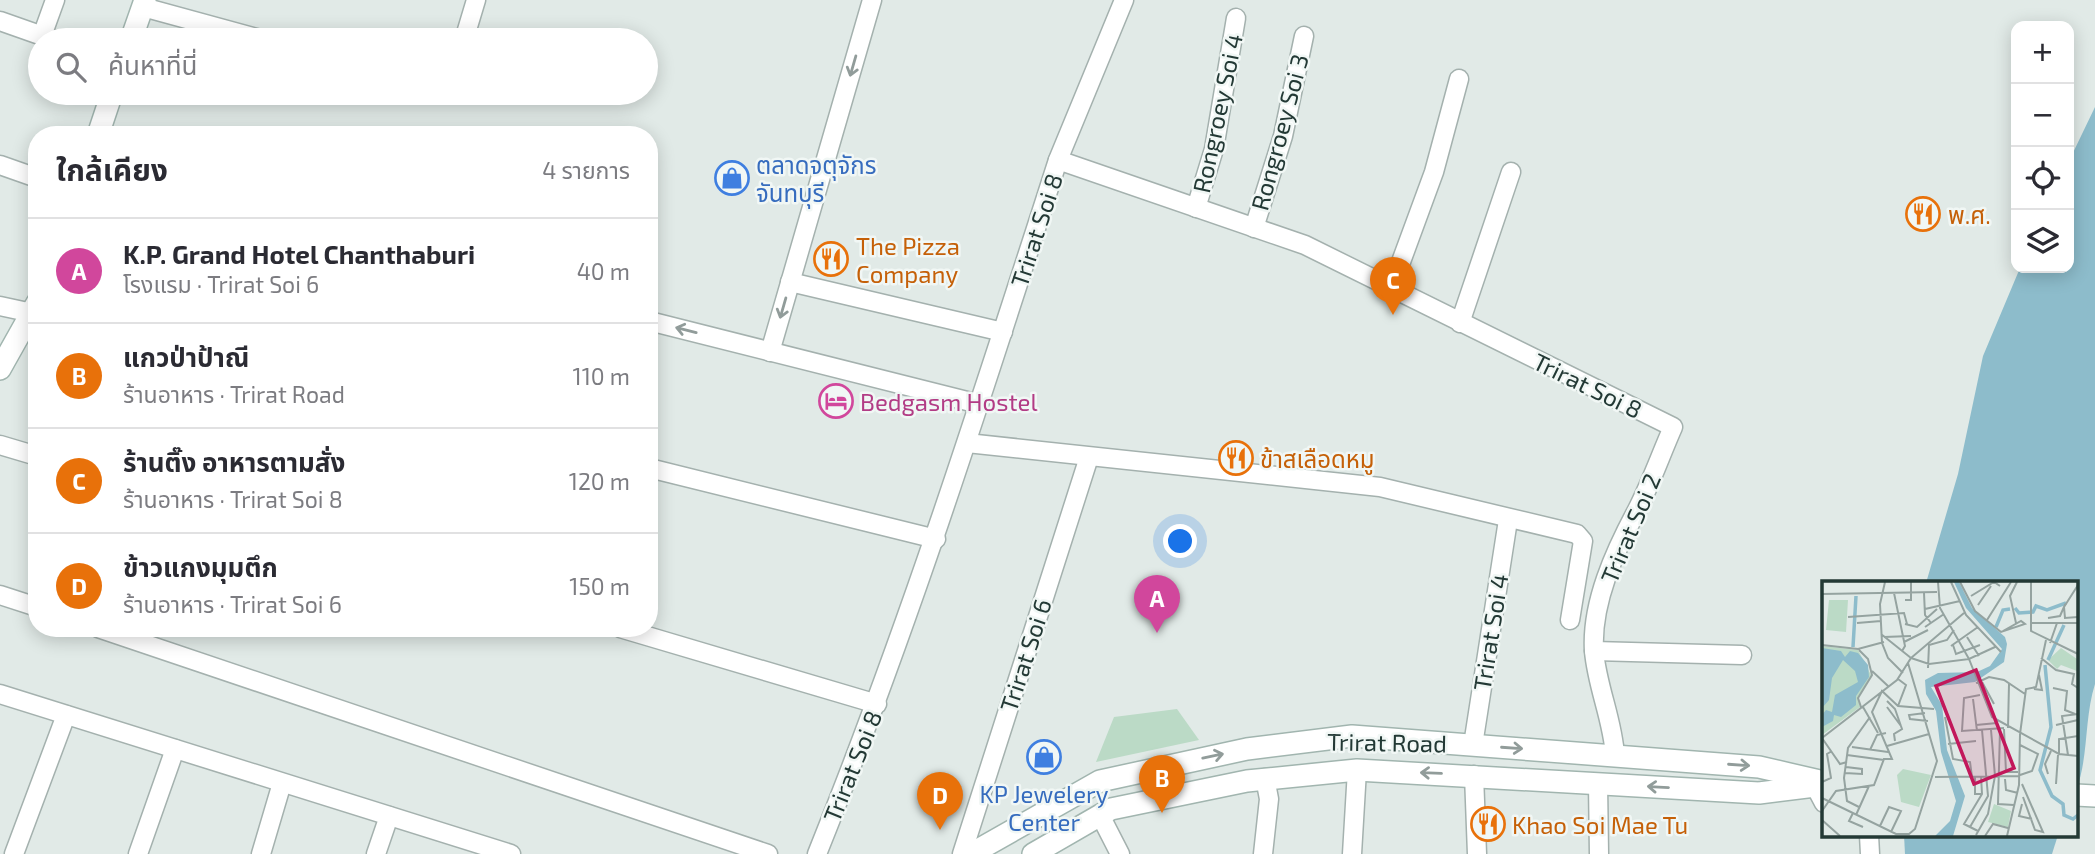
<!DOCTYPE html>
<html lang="th">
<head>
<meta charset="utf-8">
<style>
	:root { --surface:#fff; --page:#f2f2f3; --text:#2b2b33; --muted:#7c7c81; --line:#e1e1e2; --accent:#7f5849 }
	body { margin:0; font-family:"Exo 2","Noto Sans Thai",sans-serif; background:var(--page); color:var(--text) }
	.controls { position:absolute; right:21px; top:21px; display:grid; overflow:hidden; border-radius:14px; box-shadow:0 4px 18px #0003 }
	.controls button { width:63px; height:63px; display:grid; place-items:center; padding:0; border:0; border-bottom:2px solid var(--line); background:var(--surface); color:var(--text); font:35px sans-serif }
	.you { position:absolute; left:1181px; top:542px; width:24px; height:24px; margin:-18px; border:5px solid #fff; border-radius:50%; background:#1a73e8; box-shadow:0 0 0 10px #1a73e833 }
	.badge { display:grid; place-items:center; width:46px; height:46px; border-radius:50%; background:var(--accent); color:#fff; font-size:23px; font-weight:700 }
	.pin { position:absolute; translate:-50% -58px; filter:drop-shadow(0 2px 4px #0008) }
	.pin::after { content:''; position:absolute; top:37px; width:24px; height:21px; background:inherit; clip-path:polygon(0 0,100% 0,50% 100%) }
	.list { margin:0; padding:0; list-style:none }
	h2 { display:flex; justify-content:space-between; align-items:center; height:91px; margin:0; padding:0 28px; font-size:30px }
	h2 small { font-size:23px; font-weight:400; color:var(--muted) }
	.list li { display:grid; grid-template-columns:46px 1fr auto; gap:21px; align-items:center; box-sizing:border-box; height:105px; padding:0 28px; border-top:2px solid var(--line) }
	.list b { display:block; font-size:26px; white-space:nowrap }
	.list p { margin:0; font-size:23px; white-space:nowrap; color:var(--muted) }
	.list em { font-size:23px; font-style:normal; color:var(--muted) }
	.icon { flex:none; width:38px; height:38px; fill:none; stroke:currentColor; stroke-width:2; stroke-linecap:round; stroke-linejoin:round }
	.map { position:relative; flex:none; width:2095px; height:854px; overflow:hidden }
	.search { position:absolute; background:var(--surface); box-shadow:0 4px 18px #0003; left:28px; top:28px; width:630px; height:77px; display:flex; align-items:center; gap:18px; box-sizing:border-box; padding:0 24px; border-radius:38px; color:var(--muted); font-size:26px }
	.panel { position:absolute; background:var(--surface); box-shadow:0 4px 18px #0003; left:28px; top:126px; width:630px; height:511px; border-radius:28px }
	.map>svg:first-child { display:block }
	.green { fill:#bbdac6 }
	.water { fill:#8dbccb }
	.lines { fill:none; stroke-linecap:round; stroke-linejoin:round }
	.street-casing { stroke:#a4b1ae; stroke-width:21 }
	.secondary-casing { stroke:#a1b5af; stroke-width:24 }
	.street { stroke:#fff; stroke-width:18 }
	.secondary { stroke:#fff; stroke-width:21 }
	.oneway { stroke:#919c9a }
	.labels { text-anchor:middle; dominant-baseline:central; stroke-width:5; stroke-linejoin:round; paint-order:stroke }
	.street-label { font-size:24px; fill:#233935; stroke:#f1f7f5 }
	.shop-label { font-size:24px; fill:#366cbe; stroke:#f1f7f5; text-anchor:start }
	.food-label { font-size:24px; fill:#c56008; stroke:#f1f7f5; text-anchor:start }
	.hotel-label { font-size:24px; fill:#b23c85; stroke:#f1f7f5; text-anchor:start }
	.inset-river { fill:none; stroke:#8dbccb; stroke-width:3.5 }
	.inset-road { fill:none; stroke:#95a3a0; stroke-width:2 }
	.view { fill:#c2185b; fill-opacity:0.15; stroke:#c2185b; stroke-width:3.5 }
	.inset-edge { fill:none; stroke:#233935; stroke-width:3.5 }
</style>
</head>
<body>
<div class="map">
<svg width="2095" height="854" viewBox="0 0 2095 854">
	<rect width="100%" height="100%" fill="#e1eae7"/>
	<polygon class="green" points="1177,709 1199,740 1096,762 1114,717"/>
	<g class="water">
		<path d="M 2095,107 L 2095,684 C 2084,719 2089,756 2076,791 L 2076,583 L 1926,583 L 1958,474 L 1983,356 L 2020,268 L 2069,268 L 2069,161 Z"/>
		<polygon points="1904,835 2058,835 2052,854 1905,854"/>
	</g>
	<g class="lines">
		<g class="street-casing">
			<g id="street">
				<polyline points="143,7 264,40"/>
				<polyline points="0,21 54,40"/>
				<polyline points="42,36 55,0"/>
				<polyline points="464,40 476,0"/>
				<polyline points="1058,160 1124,0"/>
				<polyline points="0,165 37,178"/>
				<polyline points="1196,208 1214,149 1236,18"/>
				<polyline points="1254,228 1283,136 1304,36"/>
				<polyline points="790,282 1003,332"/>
				<polyline points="1391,289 1434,172 1459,79"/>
				<polyline points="0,306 37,314"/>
				<polyline points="649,321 979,404"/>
				<polyline points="1460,323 1511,172"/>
				<polyline points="770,352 872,0"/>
				<polyline points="967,443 1380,487 1577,534 1583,541 1570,620"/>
				<polyline points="0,445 37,456"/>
				<polyline points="649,468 936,539"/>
				<polyline points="0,595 37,607"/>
				<polyline points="98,628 768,854"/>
				<polyline points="620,628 877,704"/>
				<polyline points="1594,651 1742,655"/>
				<polyline points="0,694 511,854"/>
				<polyline points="1473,745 1508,520"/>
				<polyline points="1474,775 1477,854"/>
				<polyline points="1598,783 1599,854"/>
				<polyline points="1815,786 1824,803"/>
				<polyline points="1100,815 1120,854"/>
				<polyline points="1869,835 1870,854"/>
				<polyline points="14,854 66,715"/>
				<polyline points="138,854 175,749"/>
				<polyline points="261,854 282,783"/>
				<polyline points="376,854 389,816"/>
				<path d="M 817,854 C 909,626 983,393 1058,160 L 1305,245 L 1673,427 C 1661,454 1651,483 1637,510 C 1615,551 1591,603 1594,651 C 1597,687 1613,720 1615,756"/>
				<polyline points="962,854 1089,457"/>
				<polyline points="1263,854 1269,799 1265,778"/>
				<polyline points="1352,854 1357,770"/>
			</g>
		</g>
		<g class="secondary-casing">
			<g id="secondary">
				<polyline points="131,40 145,0"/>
				<polyline points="98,135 112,93"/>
				<polyline points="0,369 37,303"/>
				<polyline points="2076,795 2095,796"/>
				<polyline points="971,854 1100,781 1247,749 1352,736 1759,767 1824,782"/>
				<polyline points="1033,854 1111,809 1247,781 1357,770 1759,793 1815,786"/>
			</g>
		</g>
		<use href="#street" class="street"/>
		<use href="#secondary" class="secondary"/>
	</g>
	<defs><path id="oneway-shaft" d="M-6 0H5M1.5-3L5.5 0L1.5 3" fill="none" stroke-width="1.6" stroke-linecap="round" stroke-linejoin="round" transform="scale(1.75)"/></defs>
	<g class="oneway">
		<use href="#oneway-shaft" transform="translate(853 66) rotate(106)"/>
		<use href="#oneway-shaft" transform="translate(783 308) rotate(106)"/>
		<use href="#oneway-shaft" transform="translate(686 330) rotate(-166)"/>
		<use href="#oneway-shaft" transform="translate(1512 748) rotate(4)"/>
		<use href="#oneway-shaft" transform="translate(1213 756) rotate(-12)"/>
		<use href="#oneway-shaft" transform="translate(1739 765) rotate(4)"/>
		<use href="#oneway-shaft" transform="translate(1431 773) rotate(-178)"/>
		<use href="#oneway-shaft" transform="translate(1658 787) rotate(-177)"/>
	</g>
	<defs>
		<g id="shop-ring" transform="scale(1.75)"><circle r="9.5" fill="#f1f7f5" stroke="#3f7fe0" stroke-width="1.5"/><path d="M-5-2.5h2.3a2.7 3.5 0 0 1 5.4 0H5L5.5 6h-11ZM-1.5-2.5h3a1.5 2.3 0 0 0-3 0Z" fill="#3f7fe0"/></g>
		<g id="restaurant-ring" transform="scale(1.75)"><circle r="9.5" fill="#f1f7f5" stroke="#e8710a" stroke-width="1.5"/><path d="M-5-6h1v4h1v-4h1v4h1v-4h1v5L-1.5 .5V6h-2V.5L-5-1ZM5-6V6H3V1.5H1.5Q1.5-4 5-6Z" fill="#e8710a"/></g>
		<g id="hotel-ring" transform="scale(1.75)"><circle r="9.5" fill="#f1f7f5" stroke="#d1479c" stroke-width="1.5"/><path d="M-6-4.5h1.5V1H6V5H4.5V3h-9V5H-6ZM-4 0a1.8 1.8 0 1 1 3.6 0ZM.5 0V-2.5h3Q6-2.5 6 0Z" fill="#d1479c"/></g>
	</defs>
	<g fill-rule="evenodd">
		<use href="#shop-ring" x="732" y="178"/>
		<use href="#restaurant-ring" x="1923" y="214"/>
		<use href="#restaurant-ring" x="831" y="259"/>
		<use href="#hotel-ring" x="836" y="401"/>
		<use href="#restaurant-ring" x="1236" y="458"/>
		<use href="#shop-ring" x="1044" y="757"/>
		<use href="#restaurant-ring" x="1488" y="824"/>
	</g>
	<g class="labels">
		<g class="street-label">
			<text transform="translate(1217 113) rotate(-78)">Rongroey Soi 4</text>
			<text transform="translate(1279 132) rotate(-75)">Rongroey Soi 3</text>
			<text transform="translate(1036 230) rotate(-72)">Trirat Soi 8</text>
			<text transform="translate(1588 385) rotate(26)">Trirat Soi 8</text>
			<text transform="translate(1630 528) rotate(-67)">Trirat Soi 2</text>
			<text transform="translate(1490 632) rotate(-81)">Trirat Soi 4</text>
			<text transform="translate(1025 655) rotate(-72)">Trirat Soi 6</text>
			<text transform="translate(1387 742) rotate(1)">Trirat Road</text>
			<text transform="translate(852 766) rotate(-68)">Trirat Soi 8</text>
		</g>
		<g class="shop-label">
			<text x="756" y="164">ตลาดจตุจักร<tspan x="756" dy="28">จันทบุรี</tspan></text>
			<text x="1044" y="793" text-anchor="middle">KP Jewelery<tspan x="1044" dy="28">Center</tspan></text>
		</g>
		<g class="food-label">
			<text x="1948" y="214">พ.ศ.</text>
			<text x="856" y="245">The Pizza<tspan x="856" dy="28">Company</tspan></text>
			<text x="1260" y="458">ข้าสเลือดหมู</text>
			<text x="1512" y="824">Khao Soi Mae Tu</text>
		</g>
		<g class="hotel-label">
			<text x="860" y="401">Bedgasm Hostel</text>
		</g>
	</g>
	<g transform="translate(1822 581)">
		<rect width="256" height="256" fill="#e1eae7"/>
		<path d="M 7,19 L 26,19 L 24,51 L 4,49 ZM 0,65 L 36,69 L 49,94 L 36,117 L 38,126 L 0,154 ZM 239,67 L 255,78 L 255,90 L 239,84 L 235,88 L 226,79 ZM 81,188 L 109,194 L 97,226 L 79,221 L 75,194 ZM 172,223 L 189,230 L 186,246 L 166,241 Z" fill="#bbdac6"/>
		<path d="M 132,1 L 137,1 L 150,27 L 183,56 L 185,63 L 182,81 L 153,101 L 109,106 L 120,124 L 125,169 L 143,215 L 131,255 L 113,255 L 128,240 L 134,220 L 119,171 L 114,130 L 104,113 L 103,99 L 116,92 L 155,91 L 168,85 L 180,68 L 144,27 ZM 0,67 L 19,70 L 23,76 L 28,70 L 36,72 L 46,84 L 47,96 L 34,115 L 34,124 L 19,136 L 12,134 L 11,140 L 0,146 L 0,134 L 4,129 L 10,131 L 13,114 L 36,101 L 33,90 L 21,79 L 10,97 L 7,119 L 0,127 Z" fill="#8dbccb"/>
		<path class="inset-river" d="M 193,27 L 197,32 L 211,31 L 214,25 L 225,29 L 244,22M 174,46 L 181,29 L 188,28M 31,66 L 34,15M 226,79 L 242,44M 223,84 L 229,146 L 218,189 L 230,215 L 241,223 L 242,234 L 251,238 L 256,234"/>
		<path class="inset-road" d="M 63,1 L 58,23 L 60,62 L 66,77 L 81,92M 116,1 L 118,27 L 147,78 L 173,66M 129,1 L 144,34 L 179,71M 138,1 L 153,30 L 179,51 L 203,43 L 199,40 L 181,50M 209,1 L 209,50 L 256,73M 72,12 L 83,65 L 80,70M 102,12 L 103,34 L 109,42M 0,13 L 115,11M 149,15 L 172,1 L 178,5M 83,19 L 89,19 L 89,1M 156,24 L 169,5M 242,26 L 256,4M 103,28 L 138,20M 26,36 L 82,32 L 85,43M 226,37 L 238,35 L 242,26 L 243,37 L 256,36M 165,39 L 189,1M 35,42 L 59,40M 194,42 L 188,15 L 195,1M 208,42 L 256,42M 83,43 L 95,46 L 115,28M 103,46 L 122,33M 59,53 L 89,77 L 142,32M 62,56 L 89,55M 145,56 L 157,75M 82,61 L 106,49M 228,62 L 235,42M 0,64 L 36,68 L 62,61M 131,64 L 134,73 L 158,64M 129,65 L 156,46M 37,69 L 46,78 L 50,94 L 36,117 L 39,126M 219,77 L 234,89 L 252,93 L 250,103 L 256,107M 106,87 L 107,64 L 125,59 L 132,49M 50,90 L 66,105M 76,98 L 84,104 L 76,125M 159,99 L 172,123M 154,102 L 167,96 L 182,99 L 203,113M 231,107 L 245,110 L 243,129 L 253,133M 212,108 L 220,109 L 217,94M 158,114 L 142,117 L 140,150 L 182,147M 151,118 L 155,150M 65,120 L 73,128 L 80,148 L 72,153 L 73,160M 41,126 L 56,152M 65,126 L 79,145M 103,132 L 87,134 L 88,138 L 106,140M 123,136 L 131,178 L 148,181 L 150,196M 154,144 L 175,142M 234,144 L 256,139M 186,147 L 187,103M 182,148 L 184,191 L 196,191M 178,149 L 176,223 L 192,224M 198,153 L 204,108 L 214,106 L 224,59M 0,157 L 18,183 L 25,181M 0,157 L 75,99 L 89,77 L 107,83 L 147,78 L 170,136 L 237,173 L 256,175M 126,163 L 154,160M 198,164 L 216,173 L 210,190 L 198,194M 65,165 L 107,153M 30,166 L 66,171M 48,169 L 55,154 L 64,152M 237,173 L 237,158 L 256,155M 25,174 L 62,179M 246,174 L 240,135 L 256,133M 23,192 L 40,193 L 40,188 L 24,186M 226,193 L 223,183 L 229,170M 113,196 L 197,195M 153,196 L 153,213 L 160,213M 183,198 L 184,209 L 196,212M 0,201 L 9,197 L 5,173 L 10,170M 200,203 L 221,251 L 213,249 L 201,216M 234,203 L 236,174M 0,217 L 74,253 L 87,253 L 93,248 L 115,180 L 86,82M 200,223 L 197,235 L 210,238M 37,226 L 25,220 L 22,197 L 26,167 L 48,136M 0,230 L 14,210 L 52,204 L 62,178 L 70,178 L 50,131 L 60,110 L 76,125 L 112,128M 31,232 L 27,240 L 41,246M 34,234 L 47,205M 0,239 L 18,255M 58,245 L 67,226 L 79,230 L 69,251M 148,246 L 166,215 L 160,149M 156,250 L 142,243 L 160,213 L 159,195M 154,254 L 166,233 L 173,195 L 169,149M 163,255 L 171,243 L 186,247M 185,255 L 197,204 L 198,153"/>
		<path class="view" d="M 154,89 L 192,187 L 152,203 L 114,105 Z"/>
		<rect width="256" height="256" class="inset-edge"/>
	</g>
</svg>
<div class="controls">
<button>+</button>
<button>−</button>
<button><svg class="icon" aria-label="locate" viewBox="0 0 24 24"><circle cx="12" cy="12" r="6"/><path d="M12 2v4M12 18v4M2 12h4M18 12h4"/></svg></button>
<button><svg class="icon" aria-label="layers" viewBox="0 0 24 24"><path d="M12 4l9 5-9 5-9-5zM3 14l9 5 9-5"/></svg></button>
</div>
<div class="you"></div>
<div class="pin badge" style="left:1157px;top:633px;background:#d1479c">A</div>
<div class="pin badge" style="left:1162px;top:813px;background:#e8710a">B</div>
<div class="pin badge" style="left:1393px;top:315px;background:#e8710a">C</div>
<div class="pin badge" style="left:940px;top:830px;background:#e8710a">D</div>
<div class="search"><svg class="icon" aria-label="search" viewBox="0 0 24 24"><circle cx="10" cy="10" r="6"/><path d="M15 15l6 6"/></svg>ค้นหาที่นี่</div>
<section class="panel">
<h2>ใกล้เคียง<small>4 รายการ</small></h2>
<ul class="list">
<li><span class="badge" style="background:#d1479c">A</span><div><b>K.P. Grand Hotel Chanthaburi</b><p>โรงแรม · Trirat Soi 6</p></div><em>40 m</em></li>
<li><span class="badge" style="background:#e8710a">B</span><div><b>แกวป่าป้าณี</b><p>ร้านอาหาร · Trirat Road</p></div><em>110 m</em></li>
<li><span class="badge" style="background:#e8710a">C</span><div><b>ร้านติ๊ง อาหารตามสั่ง</b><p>ร้านอาหาร · Trirat Soi 8</p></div><em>120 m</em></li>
<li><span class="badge" style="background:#e8710a">D</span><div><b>ข้าวแกงมุมตึก</b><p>ร้านอาหาร · Trirat Soi 6</p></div><em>150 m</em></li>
</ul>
</section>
</div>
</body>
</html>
